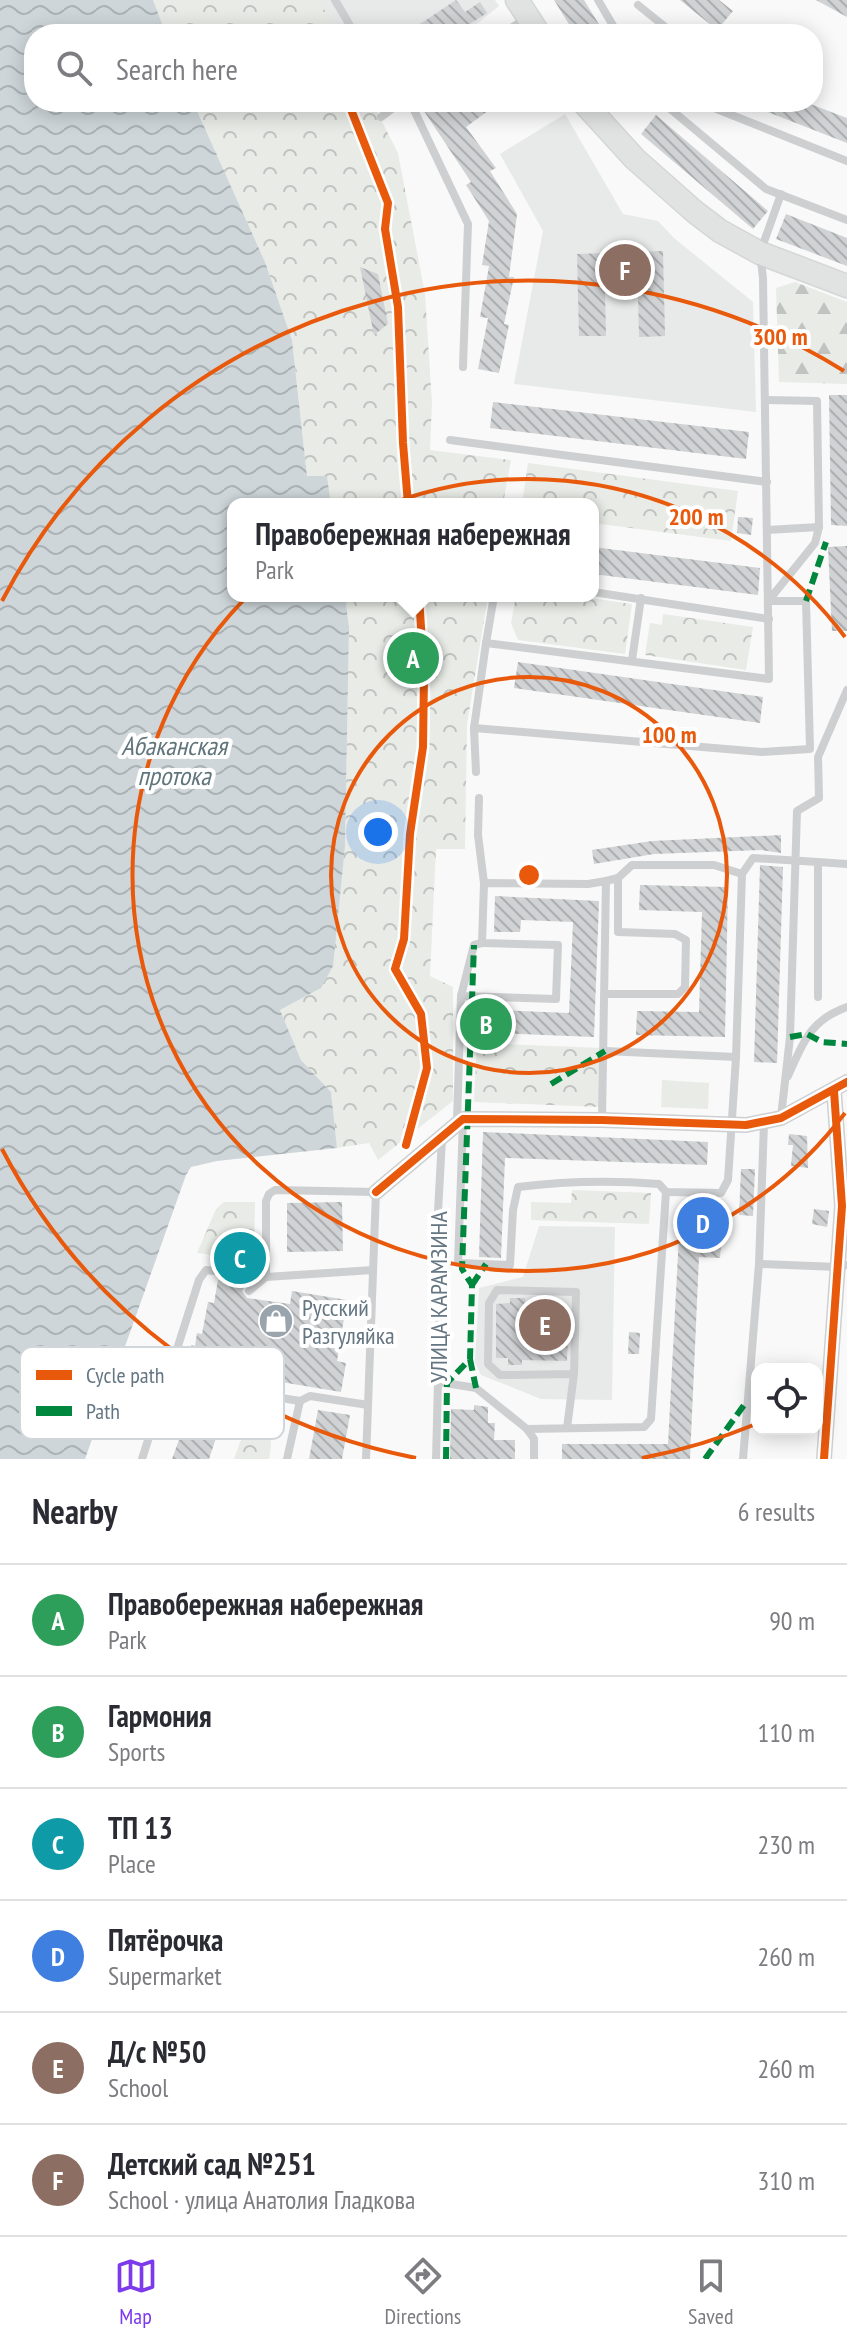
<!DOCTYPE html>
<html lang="en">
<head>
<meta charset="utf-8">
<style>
	:root { --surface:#fff; --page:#f2f2f3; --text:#2b2b33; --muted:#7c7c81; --line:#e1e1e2; --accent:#7c3aed }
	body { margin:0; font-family:"PT Sans Narrow",sans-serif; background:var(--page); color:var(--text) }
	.controls { position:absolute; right:24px; bottom:24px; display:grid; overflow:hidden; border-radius:16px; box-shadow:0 4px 20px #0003 }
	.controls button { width:72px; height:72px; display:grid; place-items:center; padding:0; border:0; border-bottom:2px solid var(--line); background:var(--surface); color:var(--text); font:40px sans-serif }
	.you { position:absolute; left:378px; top:832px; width:28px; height:28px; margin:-20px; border:6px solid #fff; border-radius:50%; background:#1a73e8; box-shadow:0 0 0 12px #1a73e833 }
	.badge { display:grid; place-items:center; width:52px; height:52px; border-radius:50%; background:var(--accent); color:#fff; font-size:26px; font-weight:700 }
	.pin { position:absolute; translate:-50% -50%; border:4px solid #fff; box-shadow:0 2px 8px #0006 }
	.popup { position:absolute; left:227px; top:498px; width:372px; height:104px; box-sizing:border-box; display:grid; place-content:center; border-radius:16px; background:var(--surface); filter:drop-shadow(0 2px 6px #0005); font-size:26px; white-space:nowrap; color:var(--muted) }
	.popup b { font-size:30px; color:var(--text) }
	.popup::after { content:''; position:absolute; left:50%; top:100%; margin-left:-16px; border:16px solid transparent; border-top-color:var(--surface) }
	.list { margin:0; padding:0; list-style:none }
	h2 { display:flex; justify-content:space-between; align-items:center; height:104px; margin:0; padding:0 32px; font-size:34px }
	h2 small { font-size:26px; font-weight:400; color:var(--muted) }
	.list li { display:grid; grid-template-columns:52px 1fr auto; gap:24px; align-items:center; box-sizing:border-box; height:112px; padding:0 32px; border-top:2px solid var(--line) }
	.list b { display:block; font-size:30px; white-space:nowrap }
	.list p { margin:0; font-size:26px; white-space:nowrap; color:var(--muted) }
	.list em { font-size:26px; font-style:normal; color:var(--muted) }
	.icon { flex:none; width:44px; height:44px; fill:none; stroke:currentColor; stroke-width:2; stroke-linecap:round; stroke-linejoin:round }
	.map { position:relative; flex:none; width:847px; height:1459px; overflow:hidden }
	.search { position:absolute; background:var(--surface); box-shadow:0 4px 20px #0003; left:24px; right:24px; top:24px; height:88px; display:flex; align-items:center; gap:20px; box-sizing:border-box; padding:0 28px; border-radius:32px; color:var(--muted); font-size:30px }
	.sheet { height:776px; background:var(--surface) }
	nav { display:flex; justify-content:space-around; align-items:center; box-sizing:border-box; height:112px; border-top:2px solid var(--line); background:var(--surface); font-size:22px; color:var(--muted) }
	nav a { display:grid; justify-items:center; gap:4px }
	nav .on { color:var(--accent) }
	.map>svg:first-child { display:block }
	.built { fill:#e8e9e9 }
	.forest { fill:url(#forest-firs) }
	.park { fill:url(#park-crowns) }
	.garden { fill:#e8ebe6 }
	.water { fill:url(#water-waves) }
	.building { fill:url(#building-back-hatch) }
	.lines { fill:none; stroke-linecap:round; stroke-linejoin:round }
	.secondary-casing { stroke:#d5d6d7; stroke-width:25 }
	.service { stroke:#cecfd0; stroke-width:8 }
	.minor { stroke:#cecfd0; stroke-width:16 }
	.secondary { stroke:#e1e2e2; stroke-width:22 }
	.quiet { stroke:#00873e; stroke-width:6; stroke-dasharray:12 6; stroke-linecap:butt }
	.cycleway-casing { stroke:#fff; stroke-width:13 }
	.cycleway { stroke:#e8590c; stroke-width:8 }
	.ring { fill:none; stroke:#e8590c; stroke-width:4 }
	.labels { text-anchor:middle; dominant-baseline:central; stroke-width:8; stroke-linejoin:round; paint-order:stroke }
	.street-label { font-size:24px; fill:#657683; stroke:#fff }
	.poi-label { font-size:24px; fill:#657683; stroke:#fff; text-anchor:start }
	.water-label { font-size:26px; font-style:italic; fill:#60757c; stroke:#fff }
	.key { fill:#fff; stroke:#d1d6da; stroke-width:2 }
	.key-label { font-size:22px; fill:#657683 }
	.centre { fill:#e8590c; stroke:#fff; stroke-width:4 }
	.ring-label { font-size:24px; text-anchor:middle; font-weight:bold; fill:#e8590c; stroke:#fff; stroke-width:8; stroke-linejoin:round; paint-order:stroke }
</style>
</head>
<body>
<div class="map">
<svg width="847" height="1459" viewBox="0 0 847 1459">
	<defs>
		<pattern id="forest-firs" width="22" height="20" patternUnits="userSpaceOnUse" patternTransform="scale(2)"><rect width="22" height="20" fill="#e8ebe6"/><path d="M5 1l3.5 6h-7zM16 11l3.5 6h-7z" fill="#c0c3c0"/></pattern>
		<pattern id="park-crowns" width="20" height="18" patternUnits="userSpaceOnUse" patternTransform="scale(2)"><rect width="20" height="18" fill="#e8ebe6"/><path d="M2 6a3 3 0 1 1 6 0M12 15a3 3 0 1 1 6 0" fill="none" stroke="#c0c3c0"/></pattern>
		<pattern id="water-waves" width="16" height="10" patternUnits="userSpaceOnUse" patternTransform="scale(2)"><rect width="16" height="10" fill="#ced6d9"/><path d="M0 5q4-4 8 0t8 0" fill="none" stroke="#abb2b5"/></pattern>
		<pattern id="building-back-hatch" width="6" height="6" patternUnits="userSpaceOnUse" patternTransform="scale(2)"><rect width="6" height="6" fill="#d0d2d3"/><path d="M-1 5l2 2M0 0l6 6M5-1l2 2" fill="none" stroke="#acafb1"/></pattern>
	</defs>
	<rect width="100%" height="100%" fill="#f9f9f9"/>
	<g class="built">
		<polygon points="315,0 495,0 499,6 464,34 334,34"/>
		<polygon points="565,114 623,214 658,221 674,238 753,302 756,412 514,384 543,231 500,154"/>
		<polygon points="539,1226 615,1227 612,1400 541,1399 481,1375 475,1362 479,1288 523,1277"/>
	</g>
	<polygon class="forest" points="795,282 847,302 847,384 779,382 776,288"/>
	<g class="park">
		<polygon points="153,0 319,0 337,34 166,34"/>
		<polygon points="193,102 372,102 398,153 425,294 432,403 430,450 511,460 503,504 331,504 327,476 307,476 292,340 265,262"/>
		<polygon points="528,463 738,491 731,541 593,523 593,504 522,504"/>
		<polygon points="345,596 488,596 467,724 465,849 436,849 430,976 453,987 453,1101 378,1160 369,1143 337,1148 331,1092 301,1060 280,1010 321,988 345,846 349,627"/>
		<polygon points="522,596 576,596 632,604 625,654 518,640 511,623 515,601"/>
		<polygon points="663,614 753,627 746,670 645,655 650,623 662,625"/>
		<polygon points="477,1043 602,1048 599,1107 474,1102"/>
		<polygon points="572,1190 651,1193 649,1224 531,1220 531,1202 571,1203"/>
		<polygon points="224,1202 255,1202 254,1253 230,1249 228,1257 197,1253 216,1209"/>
		<path d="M 255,1424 C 274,1429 272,1444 269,1459 L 234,1459 L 240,1442 Z"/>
	</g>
	<polygon class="garden" points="662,1080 709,1083 708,1109 661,1107"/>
	<polygon class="water" points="0,0 153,0 166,34 34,34 34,102 193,102 265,262 292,340 307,476 327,476 331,504 233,504 233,596 345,596 349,627 345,846 333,966 321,988 280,1010 301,1060 331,1092 337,1148 217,1161 191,1167 186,1175 85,1459 0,1459"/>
	<g class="building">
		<polygon points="456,0 465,12 480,2 487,13 454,34 405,34"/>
		<polygon points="554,0 584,0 605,34 575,34"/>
		<polygon points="680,0 719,0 733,11 717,30"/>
		<polygon points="816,0 847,0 847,17"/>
		<polygon points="418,102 500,102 466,127 496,168 490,171 517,214 509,277 514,277 504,324 509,325 499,373 478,369 488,318 480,317 489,266 482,265 489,221 466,185 471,182"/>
		<polygon points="742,102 805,102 847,118 847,143"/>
		<polygon points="656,115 768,211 753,229 641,134"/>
		<polygon points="786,214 847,238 847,266 776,239"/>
		<polygon points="663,251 665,336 639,337 637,252"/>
		<polygon points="604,253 606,336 579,336 577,254"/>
		<polygon points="360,267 378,274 388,324 374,335"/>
		<polygon points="829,395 847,395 847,526 831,525"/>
		<polygon points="493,402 749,432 746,459 490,428"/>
		<polygon points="738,517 753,518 751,535 737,533"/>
		<polygon points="847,546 847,631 832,631 828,547"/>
		<polygon points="593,547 760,568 758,595 593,574"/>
		<polygon points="518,662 763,697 760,723 514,688"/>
		<polygon points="781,835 781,853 761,850 654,854 594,864 592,850 652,841"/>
		<polygon points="760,865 783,867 777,1063 754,1062"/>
		<polygon points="640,885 728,887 725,1037 636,1035 637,1011 699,1012 702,912 639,910"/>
		<polygon points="495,896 599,901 594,1037 475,1032 476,1003 497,1004 497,1010 569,1013 573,922 521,920 520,932 494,932"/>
		<polygon points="483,1132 708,1142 707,1165 505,1158 501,1258 479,1257"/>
		<polygon points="789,1134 807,1136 808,1168 791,1166 793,1145 788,1145"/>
		<polygon points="741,1169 755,1169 753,1216 739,1215"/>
		<polygon points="342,1202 343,1251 287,1252 287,1203"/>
		<polygon points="814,1209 829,1211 827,1227 812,1224"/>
		<polygon points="680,1216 723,1218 720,1258 699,1257 690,1459 562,1459 562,1444 668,1444"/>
		<polygon points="218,1280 246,1284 242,1291 247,1298 290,1304 292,1291 347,1300 337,1361 346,1363 341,1392 208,1370 207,1375 190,1372 191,1345 195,1346 197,1333 202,1334 208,1302 214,1303"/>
		<polygon points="510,1298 525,1298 525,1305 569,1306 567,1361 522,1360 522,1365 508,1365 508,1358 496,1358 496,1304 510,1303"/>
		<polygon points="629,1332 640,1333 639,1354 628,1354"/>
		<polygon points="474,1405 488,1407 488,1423 495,1423 494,1440 515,1440 515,1459 450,1459 451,1409 474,1410"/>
		<polygon points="318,1410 350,1415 342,1459 309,1459"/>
		<polygon points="184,1426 216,1438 209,1459 172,1459"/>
	</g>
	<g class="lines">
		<g class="secondary-casing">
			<g id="secondary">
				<polyline points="517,0 539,34"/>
				<polyline points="583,102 635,159 695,212 720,231 760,253 847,286"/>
			</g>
		</g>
		<g class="service">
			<polyline points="335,0 355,34"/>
			<polyline points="598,0 618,34"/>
			<polyline points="638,5 674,34"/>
			<polyline points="502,34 525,19"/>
			<polyline points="407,102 414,110 468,224 463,367"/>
			<polyline points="662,102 766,189 847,220"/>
			<polyline points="699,102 847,161"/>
			<polyline points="381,117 401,102"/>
			<polyline points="766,400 817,401 819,527 767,530"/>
			<polyline points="450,440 767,482"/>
			<polyline points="593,592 769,619"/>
			<polyline points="494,596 486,643 769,679 763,278 760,253 781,194"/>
			<polyline points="769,600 815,543 819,527"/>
			<polyline points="632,660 641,598"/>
			<polyline points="474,728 762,752 810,749 806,601 769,601"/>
			<polyline points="476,772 474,728 486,643"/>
			<polyline points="479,798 478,835 484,883"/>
			<polyline points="818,862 847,864"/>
			<polyline points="742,874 753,858 818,862 818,997"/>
			<polyline points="606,994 678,994 685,987 686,940 675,934 618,932 618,878"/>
			<polyline points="461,996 474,945 482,943"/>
			<polyline points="605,1051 736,1057 742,874 714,865 632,865 618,878 606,881"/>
			<path d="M 788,1076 C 803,1043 810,1020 847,1007"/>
			<polyline points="781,1117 790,1037 797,811 819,798 818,757 847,690"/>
			<path d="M 463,1120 L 458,1263 L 510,1265 L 513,1210 L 518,1187 C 565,1181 611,1180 659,1184 L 666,1192 L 721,1193 L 728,1180 L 736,1057"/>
			<polyline points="457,1121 461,996 556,999 558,945 482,943 484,883 588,884 606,881 602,1119"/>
			<polyline points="759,1264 838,1267 847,1265"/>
			<polyline points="249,1291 266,1277 266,1201 269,1194 275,1190 376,1192 366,1459"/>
			<polyline points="169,1380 300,1401 310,1396 368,1405"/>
			<polyline points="439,1382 476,1388 527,1429 534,1439 534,1459"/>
			<polyline points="567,1428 574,1374 576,1292 497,1290 489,1303 488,1364 500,1375 574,1374"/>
			<polyline points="527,1429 644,1427 651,1419 666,1192"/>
			<polyline points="142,1459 199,1280 206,1270 266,1277 373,1270"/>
			<polyline points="287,1459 300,1401"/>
			<polyline points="436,1459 440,1305 435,1266 442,1139"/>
			<polyline points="743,1459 759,1264 764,1123"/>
		</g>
		<g class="minor">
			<polyline points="376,1192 463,1119 602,1120 746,1125 781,1118 847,1082"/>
			<polyline points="824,1459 842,1206 834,1091"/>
		</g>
		<use href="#secondary" class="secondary"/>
		<g class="quiet">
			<polyline points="806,601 826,542"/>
			<polyline points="790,1037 807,1034 822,1042 847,1044"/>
			<polyline points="551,1084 605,1051"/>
			<polyline points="472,1285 486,1264"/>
			<polyline points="470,1359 476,1388"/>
			<polyline points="446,1459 447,1383 470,1359 472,1285 462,1269 474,945"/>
			<polyline points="705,1459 747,1401"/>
		</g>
		<g class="cycleway-casing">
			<g id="cycleway">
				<polyline points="348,102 388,203 385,229 398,307 403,443 408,504"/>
				<polyline points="406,1145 427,1068 421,1014 395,969 404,939 410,834 423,747 424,674 419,596"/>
				<polyline points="376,1192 463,1119 602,1120 746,1125 781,1118 847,1082"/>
				<polyline points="824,1459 842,1206 834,1091"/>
			</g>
		</g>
		<use href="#cycleway" class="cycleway"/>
	</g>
	<g class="ring">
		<circle cx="529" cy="875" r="198"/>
		<path d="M845 1113A396 396 0 1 1 845 637"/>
		<path d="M756 1424A594 594 0 0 1 642 1458M416 1458A594 594 0 0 1 2 1149M2 601A594 594 0 0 1 844 371"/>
	</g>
	<defs>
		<g id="shop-disc" transform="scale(1.8)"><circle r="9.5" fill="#99a4ac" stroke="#fff"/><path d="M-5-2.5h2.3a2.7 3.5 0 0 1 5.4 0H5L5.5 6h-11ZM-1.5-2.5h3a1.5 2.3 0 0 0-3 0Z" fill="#fff"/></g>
	</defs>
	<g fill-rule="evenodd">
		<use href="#shop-disc" x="276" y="1321"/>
	</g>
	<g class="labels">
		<g class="street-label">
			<text transform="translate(438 1297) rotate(-90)">УЛИЦА КАРАМЗИНА</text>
		</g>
		<g class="poi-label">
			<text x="302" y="1307">Русский<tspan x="302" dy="28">Разгуляйка</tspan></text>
		</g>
		<g class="water-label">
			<text x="174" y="745">Абаканская<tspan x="174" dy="30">протока</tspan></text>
		</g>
	</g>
	<rect x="20" y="1347" width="264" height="92" rx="12" class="key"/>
	<rect x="36" y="1370" width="36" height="10" fill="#e8590c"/>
	<rect x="36" y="1406" width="36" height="10" fill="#00873e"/>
	<g class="key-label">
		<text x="86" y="1383">Cycle path</text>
		<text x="86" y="1419">Path</text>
	</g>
	<circle cx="529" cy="875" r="12" class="centre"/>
	<g class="ring-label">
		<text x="780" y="345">300 m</text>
		<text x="696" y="525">200 m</text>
		<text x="669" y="743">100 m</text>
	</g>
</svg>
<div class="controls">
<button><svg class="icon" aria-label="locate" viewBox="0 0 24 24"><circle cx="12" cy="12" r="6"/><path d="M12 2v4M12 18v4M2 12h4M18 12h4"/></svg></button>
</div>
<div class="you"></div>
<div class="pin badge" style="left:413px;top:658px;background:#2e9e5b">A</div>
<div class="popup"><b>Правобережная набережная</b>Park</div>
<div class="pin badge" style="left:486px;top:1024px;background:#2e9e5b">B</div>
<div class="pin badge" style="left:240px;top:1258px;background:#0f9aa8">C</div>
<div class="pin badge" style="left:703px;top:1223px;background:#3f7fe0">D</div>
<div class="pin badge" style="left:545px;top:1325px;background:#8d6e63">E</div>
<div class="pin badge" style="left:625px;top:270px;background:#8d6e63">F</div>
<div class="search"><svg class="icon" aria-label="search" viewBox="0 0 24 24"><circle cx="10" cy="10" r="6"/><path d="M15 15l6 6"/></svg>Search here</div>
</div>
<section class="sheet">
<h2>Nearby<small>6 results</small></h2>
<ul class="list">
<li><span class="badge" style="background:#2e9e5b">A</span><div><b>Правобережная набережная</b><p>Park</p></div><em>90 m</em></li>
<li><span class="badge" style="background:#2e9e5b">B</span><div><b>Гармония</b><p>Sports</p></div><em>110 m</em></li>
<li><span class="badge" style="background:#0f9aa8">C</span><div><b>ТП 13</b><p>Place</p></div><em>230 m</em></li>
<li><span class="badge" style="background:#3f7fe0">D</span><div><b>Пятёрочка</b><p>Supermarket</p></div><em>260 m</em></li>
<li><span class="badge" style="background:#8d6e63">E</span><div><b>Д/с №50</b><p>School</p></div><em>260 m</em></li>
<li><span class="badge" style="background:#8d6e63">F</span><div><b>Детский сад №251</b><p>School · улица Анатолия Гладкова</p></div><em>310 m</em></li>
</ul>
</section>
<nav>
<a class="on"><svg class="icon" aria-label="map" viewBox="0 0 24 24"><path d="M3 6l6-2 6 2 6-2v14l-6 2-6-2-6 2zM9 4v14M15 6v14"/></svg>Map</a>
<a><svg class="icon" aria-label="directions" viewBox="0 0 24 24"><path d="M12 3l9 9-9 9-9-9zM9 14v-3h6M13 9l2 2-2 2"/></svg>Directions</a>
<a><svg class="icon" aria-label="saved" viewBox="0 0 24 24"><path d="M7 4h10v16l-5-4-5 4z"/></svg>Saved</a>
</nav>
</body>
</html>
